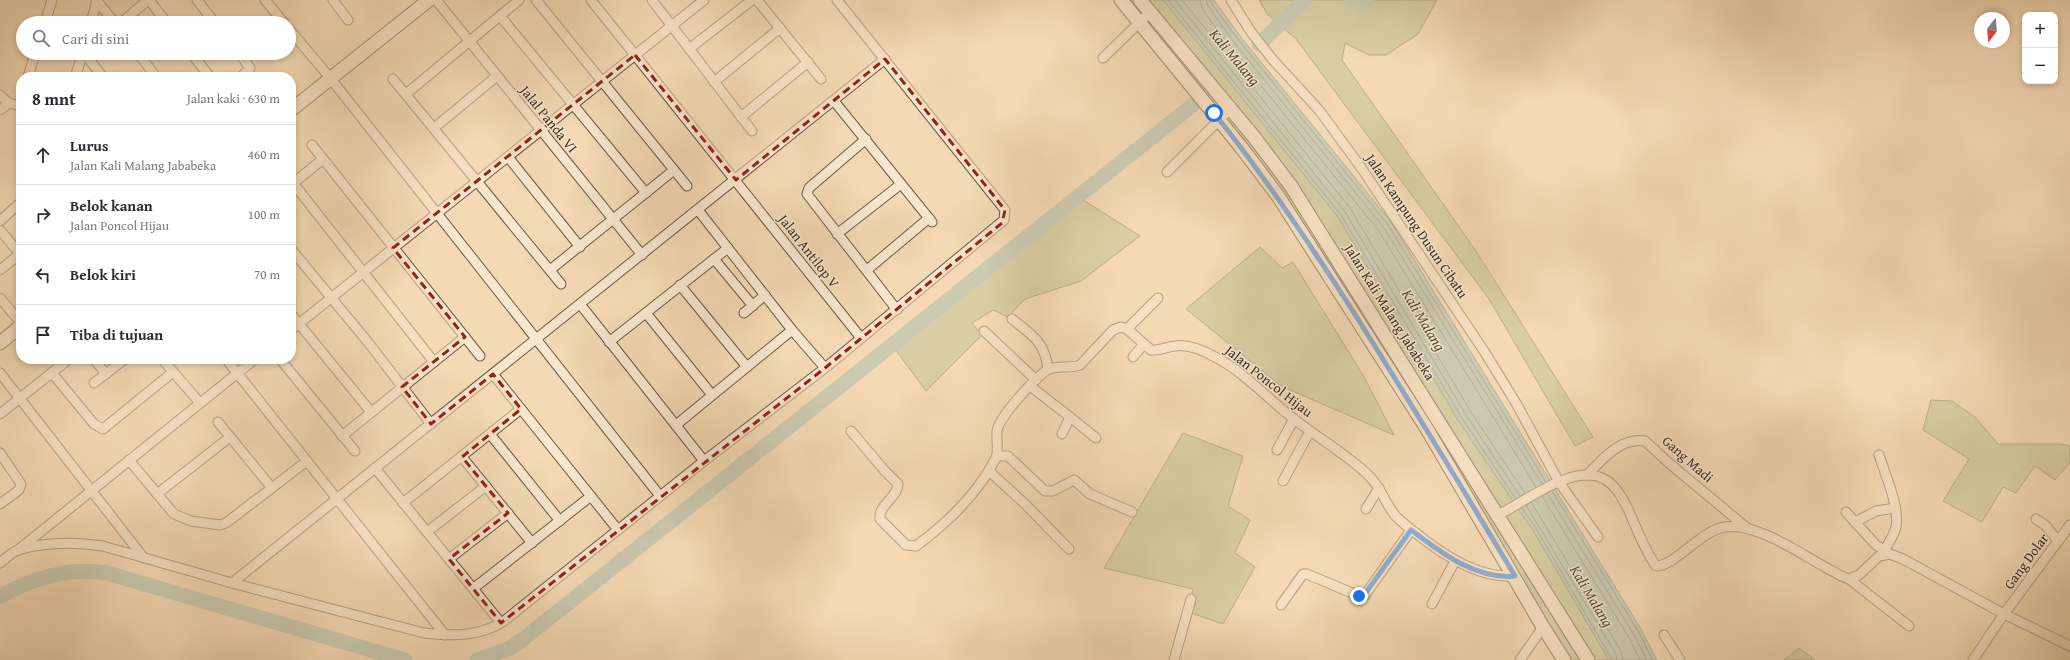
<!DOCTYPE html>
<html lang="id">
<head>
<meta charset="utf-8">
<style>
	:root { --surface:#fff; --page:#f2f2f3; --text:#2b2b33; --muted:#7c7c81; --line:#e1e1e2 }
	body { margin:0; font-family:"Gentium Book Plus",serif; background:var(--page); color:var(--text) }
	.controls { position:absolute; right:12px; top:12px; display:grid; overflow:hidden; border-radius:8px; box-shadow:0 2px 6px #0003 }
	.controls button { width:36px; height:36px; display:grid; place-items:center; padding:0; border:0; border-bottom:1px solid var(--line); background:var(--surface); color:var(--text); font:20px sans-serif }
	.compass { position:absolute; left:1974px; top:12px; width:36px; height:36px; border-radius:50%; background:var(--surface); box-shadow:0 2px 6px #0003; rotate:197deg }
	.stop { position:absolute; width:12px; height:12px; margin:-9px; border:3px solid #1a73e8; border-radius:50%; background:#fff }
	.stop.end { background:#1a73e8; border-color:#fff; box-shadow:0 1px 4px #0008 }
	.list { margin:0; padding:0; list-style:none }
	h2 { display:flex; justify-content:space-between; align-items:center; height:52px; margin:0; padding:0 16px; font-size:17px }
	h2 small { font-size:13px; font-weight:400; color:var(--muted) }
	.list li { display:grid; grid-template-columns:26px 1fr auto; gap:12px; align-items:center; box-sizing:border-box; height:60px; padding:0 16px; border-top:1px solid var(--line) }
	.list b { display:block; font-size:15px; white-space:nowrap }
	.list p { margin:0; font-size:13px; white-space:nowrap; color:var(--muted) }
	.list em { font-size:13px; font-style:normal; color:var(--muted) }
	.icon { flex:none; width:22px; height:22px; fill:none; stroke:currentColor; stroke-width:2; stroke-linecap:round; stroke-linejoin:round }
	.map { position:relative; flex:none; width:2070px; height:660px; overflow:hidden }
	.search { position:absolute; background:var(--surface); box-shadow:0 2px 6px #0003; left:16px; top:16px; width:280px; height:44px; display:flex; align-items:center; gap:10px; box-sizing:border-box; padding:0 14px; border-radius:22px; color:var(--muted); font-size:15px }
	.panel { position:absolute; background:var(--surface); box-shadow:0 2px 6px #0003; left:16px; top:72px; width:280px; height:292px; border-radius:16px }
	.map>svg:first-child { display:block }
	.green { fill:#b8c08f; stroke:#7b7856 }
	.water { fill:#9cbab0; stroke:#768275 }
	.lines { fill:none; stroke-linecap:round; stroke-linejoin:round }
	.shore { stroke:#6d7466; stroke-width:1 }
	.river { stroke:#9cbab0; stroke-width:15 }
	.street-casing { stroke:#6c5a43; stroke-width:11 }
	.secondary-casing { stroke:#3e2f1d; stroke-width:15 }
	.street { stroke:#f8e6ce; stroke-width:9 }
	.secondary { stroke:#f8e6ce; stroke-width:13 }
	.route { stroke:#1a73e8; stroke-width:5 }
	.marked { fill:none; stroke:#8f2418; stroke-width:3; stroke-dasharray:8 5; stroke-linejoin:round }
	.labels { text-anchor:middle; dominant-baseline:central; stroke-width:3; stroke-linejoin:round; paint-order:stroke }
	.street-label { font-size:14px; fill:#3e2f1d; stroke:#f8e6ce }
	.water-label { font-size:15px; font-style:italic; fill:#514b3a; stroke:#f8e6ce }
</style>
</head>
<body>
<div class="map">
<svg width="2070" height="660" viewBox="0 0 2070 660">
	<rect width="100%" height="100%" fill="#f4d9b4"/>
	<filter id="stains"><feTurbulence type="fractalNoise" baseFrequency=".005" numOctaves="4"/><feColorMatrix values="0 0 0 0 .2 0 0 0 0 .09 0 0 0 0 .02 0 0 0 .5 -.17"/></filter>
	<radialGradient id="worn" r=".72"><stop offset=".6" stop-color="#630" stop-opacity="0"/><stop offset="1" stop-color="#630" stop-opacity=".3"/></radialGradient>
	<g class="green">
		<polygon points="1121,0 1164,0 1338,217 1458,420 1534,532 1609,660 1564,660 1278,196"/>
		<polygon points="1259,0 1437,0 1418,34 1386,55 1369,55 1345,43 1342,60 1476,251 1593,437 1575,446 1489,299 1296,39 1268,15"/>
		<polygon points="1077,196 1140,236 1081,281 1025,299 1008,317 993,310 972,323 982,335 926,391 892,345"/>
		<polygon points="1260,247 1282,268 1293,262 1363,375 1394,435 1281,386 1186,309"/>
		<polygon points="1931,400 1952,401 1975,417 1998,444 2061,444 2070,446 2070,463 2055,480 2035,466 2016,493 2003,487 1982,522 1943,501 1969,459 1923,430"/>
		<polygon points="1183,433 1243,456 1228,506 1250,520 1235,553 1255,567 1223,624 1188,612 1193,589 1104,568"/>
		<polygon points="1799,648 1815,660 1784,660"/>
	</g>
	<polygon class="water" points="1163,0 1214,0 1240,36 1391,222 1641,629 1657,660 1609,660 1534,532 1458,420 1338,217"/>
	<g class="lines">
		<g class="shore">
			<polyline points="1168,0 1341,215 1462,418 1516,499"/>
			<polyline points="1175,0 1345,212 1466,415 1520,496"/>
			<polyline points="1182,0 1350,208 1471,412 1525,493"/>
			<polyline points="1200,0 1203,10 1228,45 1379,231 1536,487"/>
			<polyline points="1206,0 1208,6 1233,41 1384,228 1542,484"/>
			<polyline points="1211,0 1212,4 1237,38 1388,225 1546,482"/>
			<polyline points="1552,491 1638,631 1653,660"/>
			<polyline points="1547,493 1633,633 1647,660"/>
			<polyline points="1542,496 1628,636 1640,660"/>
			<polyline points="1531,502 1621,651 1623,660"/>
			<polyline points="1526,505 1616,654 1617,660"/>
			<polyline points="1522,508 1537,530 1612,660"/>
		</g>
		<g class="river">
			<polyline points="1351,0 1364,2 1367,0"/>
			<polyline points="1259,44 1305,0"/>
			<path d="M 0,596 C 34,578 69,567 107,573 L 405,660"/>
			<polyline points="477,660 510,648 522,640 1194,104"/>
		</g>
		<g class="street-casing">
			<g id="street">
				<polyline points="96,0 115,23"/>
				<polyline points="149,0 167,23"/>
				<polyline points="197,0 215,23"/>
				<polyline points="265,0 284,23"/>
				<polyline points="333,0 348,20"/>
				<polyline points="436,0 642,255"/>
				<polyline points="536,0 687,186"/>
				<polyline points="591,0 861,338"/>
				<polyline points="652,0 752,131"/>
				<polyline points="757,0 821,79"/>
				<polyline points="1231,0 1251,32 1273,60 1319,110 1360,166 1484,351 1516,403 1559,482 1598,537"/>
				<polyline points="500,16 646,193"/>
				<polyline points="45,23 52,0"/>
				<polyline points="91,23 97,0"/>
				<polyline points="121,23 148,0"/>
				<polyline points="289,29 331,79 660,496"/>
				<polyline points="689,49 752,0"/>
				<polyline points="84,53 103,77"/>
				<polyline points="138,53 156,77"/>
				<polyline points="191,53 210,77"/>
				<polyline points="239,53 250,68 241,77"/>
				<polyline points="1103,58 1150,12"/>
				<polyline points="28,77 35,53"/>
				<polyline points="75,77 83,53"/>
				<polyline points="393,79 561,284"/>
				<polyline points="714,82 780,28"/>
				<polyline points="406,94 519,0"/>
				<polyline points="0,95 9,103"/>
				<polyline points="834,101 932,222"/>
				<polyline points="0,110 9,103 21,106"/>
				<polyline points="741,117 808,62"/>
				<polyline points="434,128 497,76"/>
				<polyline points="866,139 809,188 807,194 897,310"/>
				<polyline points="312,145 480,356"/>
				<polyline points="508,157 580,247"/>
				<polyline points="1167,172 1230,109"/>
				<polyline points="293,183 434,362"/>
				<polyline points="291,185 323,159"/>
				<polyline points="698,210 792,330 825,368"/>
				<polyline points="0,221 21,202"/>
				<polyline points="0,230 20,254"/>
				<polyline points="837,234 901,184"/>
				<polyline points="291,249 367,341 431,424"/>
				<polyline points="714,259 753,306"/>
				<polyline points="0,270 21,253"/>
				<polyline points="550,270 674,170"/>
				<polyline points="867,270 929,218"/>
				<polyline points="680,285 747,367"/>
				<polyline points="0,298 21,323"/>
				<polyline points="580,304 704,461"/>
				<polyline points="646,313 712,395"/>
				<polyline points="744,313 765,295"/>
				<polyline points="291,314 371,412"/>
				<path d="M 1012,319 C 1032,335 1045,342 1048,369"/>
				<polyline points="1127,329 1158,298"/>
				<polyline points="291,330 704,0"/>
				<polyline points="984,331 1036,380"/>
				<polyline points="609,342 728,248"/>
				<polyline points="1133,357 1143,345"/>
				<polyline points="94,359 106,374"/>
				<polyline points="162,359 200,403"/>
				<polyline points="226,359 445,635"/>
				<polyline points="280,359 355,451"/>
				<polyline points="0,373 143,557"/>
				<polyline points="52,373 94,424 103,429 173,372"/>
				<polyline points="493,374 618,530"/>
				<polyline points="94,383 125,359"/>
				<polyline points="1030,386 1070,417 1062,434"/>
				<polyline points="0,414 69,359"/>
				<polyline points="1070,417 1096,438"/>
				<polyline points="218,422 271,487"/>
				<polyline points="676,425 792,330"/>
				<path d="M 851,431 L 885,471 L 898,484 C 898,497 878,505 880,519 L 906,545 L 916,546 C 946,524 978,493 996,458 C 999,451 996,439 997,431 C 999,417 1035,378 1047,370 C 1056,365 1070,369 1080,365 L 1113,330 L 1121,327 L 1127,329 L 1151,350 C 1159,351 1166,347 1175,346 C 1187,344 1204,351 1215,357 C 1244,372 1268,399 1294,419 C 1317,437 1343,452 1365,472 C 1380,485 1383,499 1394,514 C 1400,522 1409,527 1417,534 C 1443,555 1479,579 1515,576"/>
				<polyline points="490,434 560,521"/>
				<polyline points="342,436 465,337"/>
				<polyline points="1277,450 1294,419"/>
				<polyline points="0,453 21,484 19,490 0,504"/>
				<path d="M 1879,455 C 1885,474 1900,508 1896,527 C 1894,536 1887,546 1882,554"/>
				<polyline points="997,456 1008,456 1045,491 1053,491 1074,480 1090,494 1132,512"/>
				<polyline points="462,457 532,543"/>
				<polyline points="129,460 174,514 191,521 220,525 226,523 307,461"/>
				<polyline points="375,468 501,623"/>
				<polyline points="989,471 1026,505 1069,549"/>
				<path d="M 1587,475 C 1602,460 1620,437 1645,441 L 1670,464 L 1747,528"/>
				<polyline points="1283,481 1310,431"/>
				<polyline points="157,494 230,437"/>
				<polyline points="403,503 521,409"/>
				<polyline points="1366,509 1379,488"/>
				<polyline points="1846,512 1855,522"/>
				<path d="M 1498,515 C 1525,502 1575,461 1606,480 C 1617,487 1622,498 1628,509 C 1635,525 1646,553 1656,566 C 1675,566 1699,532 1724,527 C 1755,522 1798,552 1825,567 C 1833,571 1841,577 1849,579 L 1859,575 L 1879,556 L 1890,554 L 1903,559 L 2004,614 L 2070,646"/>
				<polyline points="2036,519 2045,525 2058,541"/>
				<polyline points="427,532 486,486"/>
				<polyline points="18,550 255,359"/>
				<polyline points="1884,550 1876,545 1855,522 1876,511 1895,508"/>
				<polyline points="449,559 508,513"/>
				<path d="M 0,563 C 5,559 12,552 18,550 C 43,542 76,542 103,546 L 232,583 L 424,633 C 451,636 480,637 504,621 L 704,461 L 825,368 L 1004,220 L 1005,210 L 837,0"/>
				<polyline points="1849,579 1909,626"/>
				<polyline points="232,583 885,59"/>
				<polyline points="474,588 591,496"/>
				<polyline points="1432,604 1455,561"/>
				<polyline points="1281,605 1303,574 1307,574 1359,596 1365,595 1411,530"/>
				<polyline points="1664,635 1680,660"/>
				<polyline points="1174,660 1191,599"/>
				<polyline points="1520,660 1543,627"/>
				<polyline points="1973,660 2004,614 2070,525"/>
			</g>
		</g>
		<g class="secondary-casing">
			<g id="secondary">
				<polyline points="1121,0 1241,147 1278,196 1427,429 1543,627 1564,660"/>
				<polyline points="1140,0 1254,137 1291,186 1588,660"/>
				<polyline points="291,110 429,0"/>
				<polyline points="0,343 21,326"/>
			</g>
		</g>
		<use href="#street" class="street"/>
		<use href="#secondary" class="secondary"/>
	</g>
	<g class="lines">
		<path class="route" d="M 1214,113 C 1264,175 1308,241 1351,308 C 1407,397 1461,486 1515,576 C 1476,580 1440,552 1411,530 L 1364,595 L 1359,596"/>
	</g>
	<path d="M0 0H2070V660H0ZM 635,55 L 736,180 L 885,59 L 1005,210 L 1002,223 L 825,368 L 501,623 L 449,559 L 508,513 L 462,457 L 521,409 L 493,374 L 431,424 L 402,387 L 465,337 L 393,248 Z" fill="#f4d9b4" fill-opacity=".55" fill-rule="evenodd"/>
	<path class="marked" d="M 635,55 L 736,180 L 885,59 L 1005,210 L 1002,223 L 825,368 L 501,623 L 449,559 L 508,513 L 462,457 L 521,409 L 493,374 L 431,424 L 402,387 L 465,337 L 393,248 Z"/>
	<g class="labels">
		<g class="street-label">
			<text transform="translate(549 119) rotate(51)">Jalal Panda VI</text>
			<text transform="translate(1417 226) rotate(56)">Jalan Kampung Dusun Cibatu</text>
			<text transform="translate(809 251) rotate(52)">Jalan Antilop V</text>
			<text transform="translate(1390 312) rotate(58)">Jalan Kali Malang Jababeka</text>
			<text transform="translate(1269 381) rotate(38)">Jalan Poncol Hijau</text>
			<text transform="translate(1688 459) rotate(41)">Gang Madi</text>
			<text transform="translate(2026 561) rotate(-54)">Gang Dolar</text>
		</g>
		<g class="water-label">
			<text transform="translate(1235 57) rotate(50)">Kali Malang</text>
			<text transform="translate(1424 320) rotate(59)">Kali Malang</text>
			<text transform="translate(1592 596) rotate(59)">Kali Malang</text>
		</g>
	</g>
	<rect width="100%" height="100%" filter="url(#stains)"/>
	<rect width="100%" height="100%" fill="url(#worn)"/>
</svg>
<div class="controls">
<button>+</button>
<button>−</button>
</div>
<svg class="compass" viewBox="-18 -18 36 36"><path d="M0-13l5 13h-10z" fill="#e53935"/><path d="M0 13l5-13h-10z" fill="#7c7c81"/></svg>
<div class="stop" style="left:1214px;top:113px"></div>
<div class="stop end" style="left:1359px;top:596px"></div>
<div class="search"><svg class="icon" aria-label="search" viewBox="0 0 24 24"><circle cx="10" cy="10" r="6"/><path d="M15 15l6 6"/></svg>Cari di sini</div>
<section class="panel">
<h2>8 mnt<small>Jalan kaki · 630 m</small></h2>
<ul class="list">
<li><svg class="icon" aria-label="ahead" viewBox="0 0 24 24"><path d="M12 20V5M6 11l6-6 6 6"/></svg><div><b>Lurus</b><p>Jalan Kali Malang Jababeka</p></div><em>460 m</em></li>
<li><svg class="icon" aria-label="right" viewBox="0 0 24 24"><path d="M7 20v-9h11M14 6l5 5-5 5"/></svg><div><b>Belok kanan</b><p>Jalan Poncol Hijau</p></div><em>100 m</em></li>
<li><svg class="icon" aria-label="left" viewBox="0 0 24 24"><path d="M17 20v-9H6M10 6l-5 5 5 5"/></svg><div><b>Belok kiri</b></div><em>70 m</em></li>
<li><svg class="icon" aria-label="arrive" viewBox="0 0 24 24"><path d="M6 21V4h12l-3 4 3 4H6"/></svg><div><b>Tiba di tujuan</b></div></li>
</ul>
</section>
</div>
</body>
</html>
